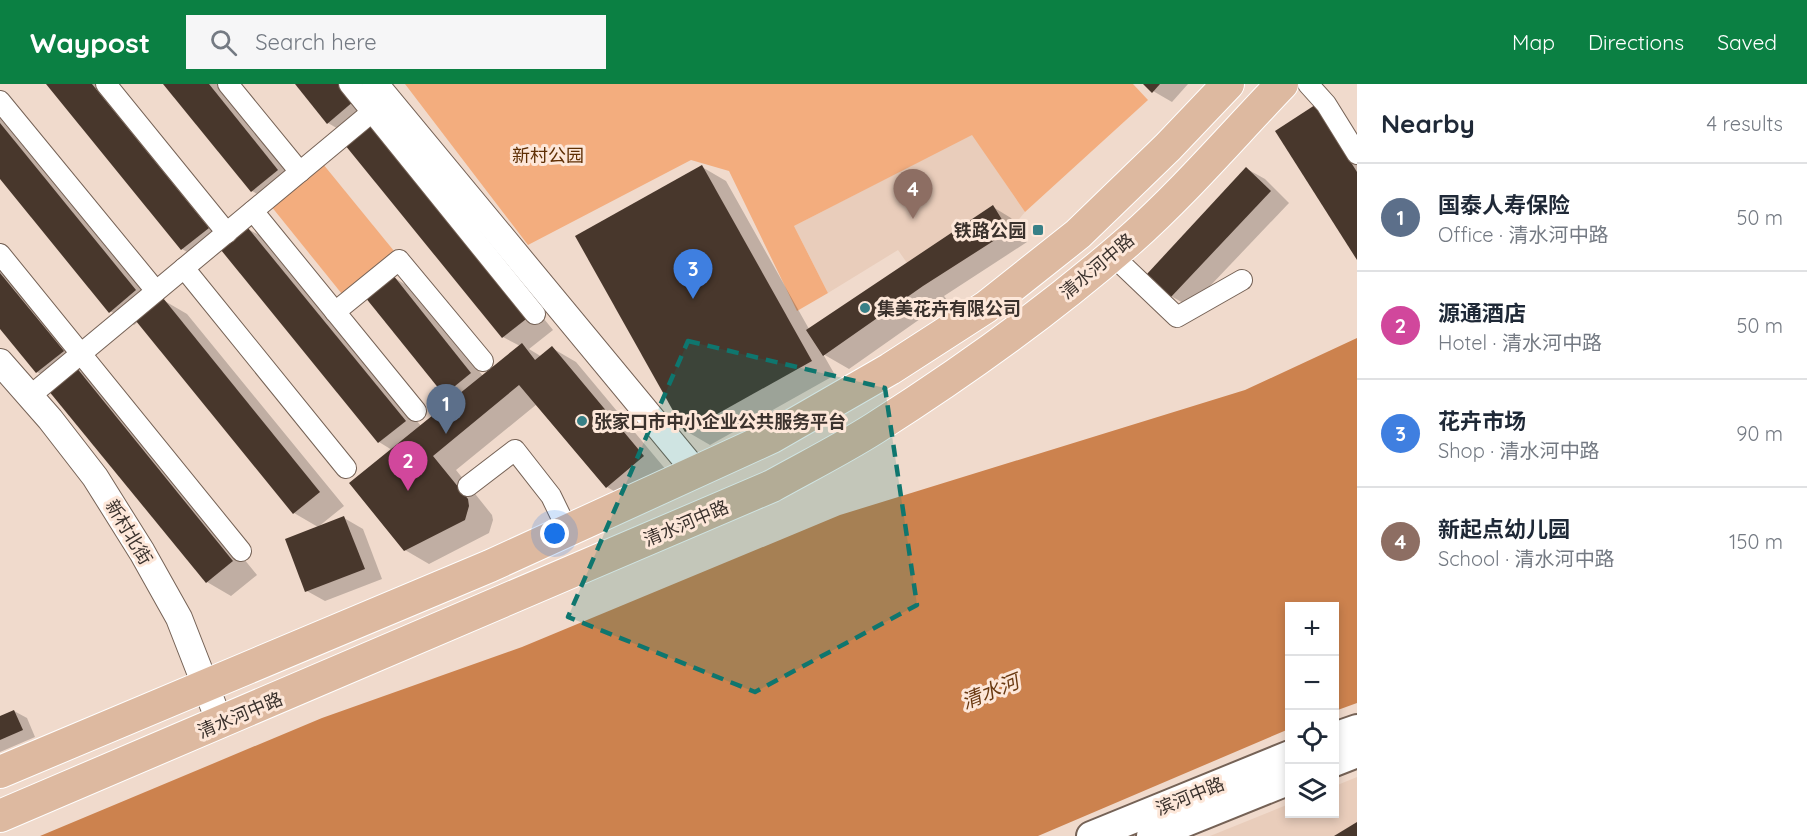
<!DOCTYPE html>
<html lang="en">
<head>
<meta charset="utf-8">
<style>
	:root { --surface:#fff; --page:#f6f6f7; --text:#1f2937; --muted:#747a83; --line:#e0e1e3; --accent:#0b8043 }
	body { margin:0; font-family:Quicksand,"Noto Sans SC",sans-serif; background:var(--page); color:var(--text) }
	.controls { position:absolute; right:18px; bottom:18px; display:grid; overflow:hidden; border-radius:0px; box-shadow:0 3px 9px #0003 }
	.controls button { width:54px; height:54px; display:grid; place-items:center; padding:0; border:0; border-bottom:2px solid var(--line); background:var(--surface); color:var(--text); font:30px sans-serif }
	.you { position:absolute; left:555px; top:450px; width:21px; height:21px; margin:-15px; border:4px solid #fff; border-radius:50%; background:#1a73e8; box-shadow:0 0 0 9px #1a73e833 }
	.badge { display:grid; place-items:center; width:39px; height:39px; border-radius:50%; background:var(--accent); color:#fff; font-size:20px; font-weight:700 }
	.pin { position:absolute; translate:-50% -50px; filter:drop-shadow(0 2px 3px #0008) }
	.pin::after { content:''; position:absolute; top:32px; width:21px; height:18px; background:inherit; clip-path:polygon(0 0,100% 0,50% 100%) }
	.list { margin:0; padding:0; list-style:none }
	h2 { display:flex; justify-content:space-between; align-items:center; height:78px; margin:0; padding:0 24px; font-size:26px }
	h2 small { font-size:20px; font-weight:400; color:var(--muted) }
	.list li { display:grid; grid-template-columns:39px 1fr auto; gap:18px; align-items:center; box-sizing:border-box; height:108px; padding:0 24px; border-top:2px solid var(--line) }
	.list b { display:block; font-size:22px; white-space:nowrap }
	.list p { margin:0; font-size:20px; white-space:nowrap; color:var(--muted) }
	.list em { font-size:20px; font-style:normal; color:var(--muted) }
	.icon { flex:none; width:33px; height:33px; fill:none; stroke:currentColor; stroke-width:2; stroke-linecap:round; stroke-linejoin:round }
	.map { position:relative; flex:none; width:1357px; height:752px; overflow:hidden }
	header { display:flex; align-items:center; gap:36px; box-sizing:border-box; height:84px; padding:0 30px; background:var(--accent); color:#fff }
	header strong { font-size:28px }
	nav { display:flex; gap:33px; margin-inline-start:auto; font-size:21px }
	.search { width:420px; height:54px; background:var(--page); display:flex; align-items:center; gap:15px; box-sizing:border-box; padding:0 21px; border-radius:0px; color:var(--muted); font-size:22px }
	main { display:flex }
	aside { flex:1; background:var(--surface) }
	.map>svg:first-child { display:block }
	.built { fill:#e9cdbb }
	.green { fill:#f3ad7e }
	.water { fill:#cc824e }
	.shadow { fill:#0003 }
	.building { fill:#48372c }
	.lines { fill:none; stroke-linecap:round; stroke-linejoin:round }
	.minor-casing { stroke:#756256; stroke-width:22 }
	.tertiary-casing { stroke:#756256; stroke-width:28 }
	.secondary-casing { stroke:#756256; stroke-width:32 }
	.primary-casing { stroke:#fff; stroke-width:34 }
	.minor { stroke:#fff; stroke-width:20 }
	.tertiary { stroke:#fff; stroke-width:26 }
	.secondary { stroke:#fff; stroke-width:28 }
	.primary { stroke:#ddb9a0; stroke-width:32 }
	.marked { fill:#0f766e; fill-opacity:0.2; stroke:#0f766e; stroke-width:4.5; stroke-dasharray:12 8; stroke-linejoin:round }
	.poi-dot { fill:#388087; stroke:#fde7d9; stroke-width:2 }
	.labels { text-anchor:middle; dominant-baseline:central; stroke-width:6; stroke-linejoin:round; paint-order:stroke }
	.park-label { font-size:18px; fill:#5f2f04; stroke:#fde7d9 }
	.poi-label { font-size:18px; font-weight:bold; fill:#3b322d; stroke:#fde7d9; text-anchor:start }
	.street-label { font-size:18px; fill:#3b322d; stroke:#fde7d9 }
	.water-label { font-size:20px; font-style:italic; fill:#6a3911; stroke:#fde7d9 }
</style>
</head>
<body>
<header>
<strong>Waypost</strong>
<div class="search"><svg class="icon" aria-label="search" viewBox="0 0 24 24"><circle cx="10" cy="10" r="6"/><path d="M15 15l6 6"/></svg>Search here</div>
<nav><a>Map</a><a>Directions</a><a>Saved</a></nav>
</header>
<main>
<div class="map">
<svg width="1357" height="752" viewBox="0 0 1357 752">
	<rect width="100%" height="100%" fill="#f0dacc"/>
	<g class="built">
		<polygon points="972,50 1025,128 1009,147 923,202 898,166 828,209 794,142"/>
		<polygon points="1357,693 1357,752 1210,752 1289,720 1290,730 1334,730 1335,702"/>
	</g>
	<g class="green">
		<polygon points="405,0 1133,0 1148,16 1025,128 972,51 794,142 828,209 797,227 729,87 691,76 528,161"/>
		<polygon points="323,80 394,167 342,210 271,122"/>
	</g>
	<polygon class="water" points="1357,254 1357,619 1335,627 1334,522 1290,522 1289,645 1038,752 40,752 322,634 522,563 840,431 1245,306"/>
	<g class="shadow">
		<polygon points="48,0 103,0 232,159 248,145 273,159 421,342 454,315 445,310 393,193 411,204 483,292 520,262 503,253 397,54 553,246 529,265 542,273 552,264 576,278 667,387 631,417 607,403 537,320 456,386 492,431 493,436 489,449 429,480 405,466 392,366 379,358 223,166 206,179 182,165"/>
		<polygon points="165,0 220,0 302,100 276,121 252,107"/>
		<polygon points="297,0 352,0 378,32 352,53 328,39"/>
		<polygon points="1145,0 1188,0 1172,18 1153,7"/>
		<polygon points="1315,23 1339,37 1357,65 1357,173 1277,48"/>
		<polygon points="0,27 163,216 187,230 344,422 318,443 294,429 138,238 134,241 110,227 0,93"/>
		<polygon points="702,83 726,97 809,245 993,123 1011,134 1027,158 944,212 947,216 849,285 823,270 835,291 710,361 686,347"/>
		<polygon points="1247,85 1265,95 1289,119 1190,223 1171,212"/>
		<polygon points="0,175 87,281 80,287 100,299 257,491 231,512 207,498 58,300 37,288 0,242"/>
		<polygon points="344,434 363,445 382,495 325,517 307,507"/>
		<polygon points="14,627 27,634 35,653 0,668 0,633"/>
	</g>
	<g class="building">
		<polygon points="46,0 92,0 209,144 181,166"/>
		<polygon points="163,0 209,0 278,86 251,108"/>
		<polygon points="295,0 340,0 354,17 327,40"/>
		<polygon points="1143,0 1160,0 1152,9"/>
		<polygon points="1315,21 1357,88 1357,176 1275,47"/>
		<polygon points="372,38 530,232 502,254 345,61"/>
		<polygon points="0,39 136,206 109,229 0,95"/>
		<polygon points="702,81 812,277 685,348 575,152"/>
		<polygon points="1246,83 1271,107 1171,213 1147,190"/>
		<polygon points="993,121 1009,147 923,202 823,272 806,246"/>
		<polygon points="248,144 406,337 378,359 221,166"/>
		<polygon points="0,189 64,267 36,289 0,245"/>
		<polygon points="393,191 471,289 444,311 365,213"/>
		<polygon points="163,214 320,408 293,430 136,237"/>
		<polygon points="522,259 535,276 552,262 644,372 606,404 519,301 433,372 468,415 469,422 465,436 404,467 349,399"/>
		<polygon points="76,283 233,477 206,499 48,306"/>
		<polygon points="344,432 365,485 305,508 285,455"/>
		<polygon points="14,626 23,646 0,656 0,632"/>
		<polygon points="1357,738 1357,752 1334,752"/>
	</g>
	<g class="lines">
		<g class="minor-casing">
			<g id="minor">
				<polyline points="106,0 227,149"/>
				<polyline points="228,0 300,88"/>
				<polyline points="349,0 535,230"/>
				<polyline points="1308,0 1326,20 1357,70"/>
				<polyline points="0,17 156,207"/>
				<polyline points="253,127 416,327"/>
				<polyline points="0,170 241,467"/>
				<polyline points="1112,171 1177,233 1242,196"/>
				<polyline points="184,184 346,384"/>
				<polyline points="335,228 399,176 483,277"/>
				<polyline points="30,312 372,28"/>
				<polyline points="468,402 515,366 551,412 568,447"/>
			</g>
		</g>
		<g class="tertiary-casing">
			<g id="tertiary">
				<polyline points="375,0 696,388"/>
				<polyline points="0,278 50,335 95,393 142,468 179,534 220,639"/>
			</g>
		</g>
		<g class="secondary-casing">
			<g id="secondary">
				<polyline points="1334,653 1357,645"/>
				<polyline points="1334,678 1357,669"/>
				<polyline points="1091,752 1290,671"/>
				<polyline points="1151,752 1290,696"/>
			</g>
		</g>
		<g class="primary-casing">
			<g id="primary">
				<polyline points="0,688 490,482 772,353 890,285 986,223 1078,150 1168,63 1228,0"/>
				<path d="M 0,732 L 772,402 C 806,383 842,365 875,344 C 963,288 1051,225 1130,156 C 1184,108 1232,52 1282,0"/>
			</g>
		</g>
		<use href="#minor" class="minor"/>
		<use href="#tertiary" class="tertiary"/>
		<use href="#secondary" class="secondary"/>
		<use href="#primary" class="primary"/>
	</g>
	<path class="marked" d="M 688,257 L 885,304 L 917,521 L 755,608 L 568,533 Z"/>
	<g class="poi-dot">
		<rect x="1032" y="140" width="12" height="12" rx="3"/>
		<circle cx="865" cy="224" r="6"/>
		<circle cx="582" cy="337" r="6"/>
	</g>
	<g class="labels">
		<g class="park-label">
			<text x="548" y="71">新村公园</text>
		</g>
		<g class="poi-label">
			<text x="1026" y="146" text-anchor="end">铁路公园</text>
			<text x="877" y="224">集美花卉有限公司</text>
			<text x="594" y="337">张家口市中小企业公共服务平台</text>
		</g>
		<g class="street-label">
			<text transform="translate(1097 182) rotate(-40)">清水河中路</text>
			<text transform="translate(686 439) rotate(-23)">清水河中路</text>
			<text transform="translate(129 448) rotate(59)">新村北街</text>
			<text transform="translate(240 631) rotate(-23)">清水河中路</text>
			<text transform="translate(1190 712) rotate(-22)">滨河中路</text>
		</g>
		<g class="water-label">
			<text transform="translate(990 607) rotate(-22)">清水河</text>
		</g>
	</g>
</svg>
<div class="controls">
<button>+</button>
<button>−</button>
<button><svg class="icon" aria-label="locate" viewBox="0 0 24 24"><circle cx="12" cy="12" r="6"/><path d="M12 2v4M12 18v4M2 12h4M18 12h4"/></svg></button>
<button><svg class="icon" aria-label="layers" viewBox="0 0 24 24"><path d="M12 4l9 5-9 5-9-5zM3 14l9 5 9-5"/></svg></button>
</div>
<div class="you"></div>
<div class="pin badge" style="left:446px;top:350px;background:#5c6f8a">1</div>
<div class="pin badge" style="left:408px;top:407px;background:#d1479c">2</div>
<div class="pin badge" style="left:693px;top:215px;background:#3f7fe0">3</div>
<div class="pin badge" style="left:913px;top:135px;background:#8d6e63">4</div>
</div>
<aside>
<h2>Nearby<small>4 results</small></h2>
<ul class="list">
<li><span class="badge" style="background:#5c6f8a">1</span><div><b>国泰人寿保险</b><p>Office · 清水河中路</p></div><em>50 m</em></li>
<li><span class="badge" style="background:#d1479c">2</span><div><b>源通酒店</b><p>Hotel · 清水河中路</p></div><em>50 m</em></li>
<li><span class="badge" style="background:#3f7fe0">3</span><div><b>花卉市场</b><p>Shop · 清水河中路</p></div><em>90 m</em></li>
<li><span class="badge" style="background:#8d6e63">4</span><div><b>新起点幼儿园</b><p>School · 清水河中路</p></div><em>150 m</em></li>
</ul>
</aside>
</main>
</body>
</html>
